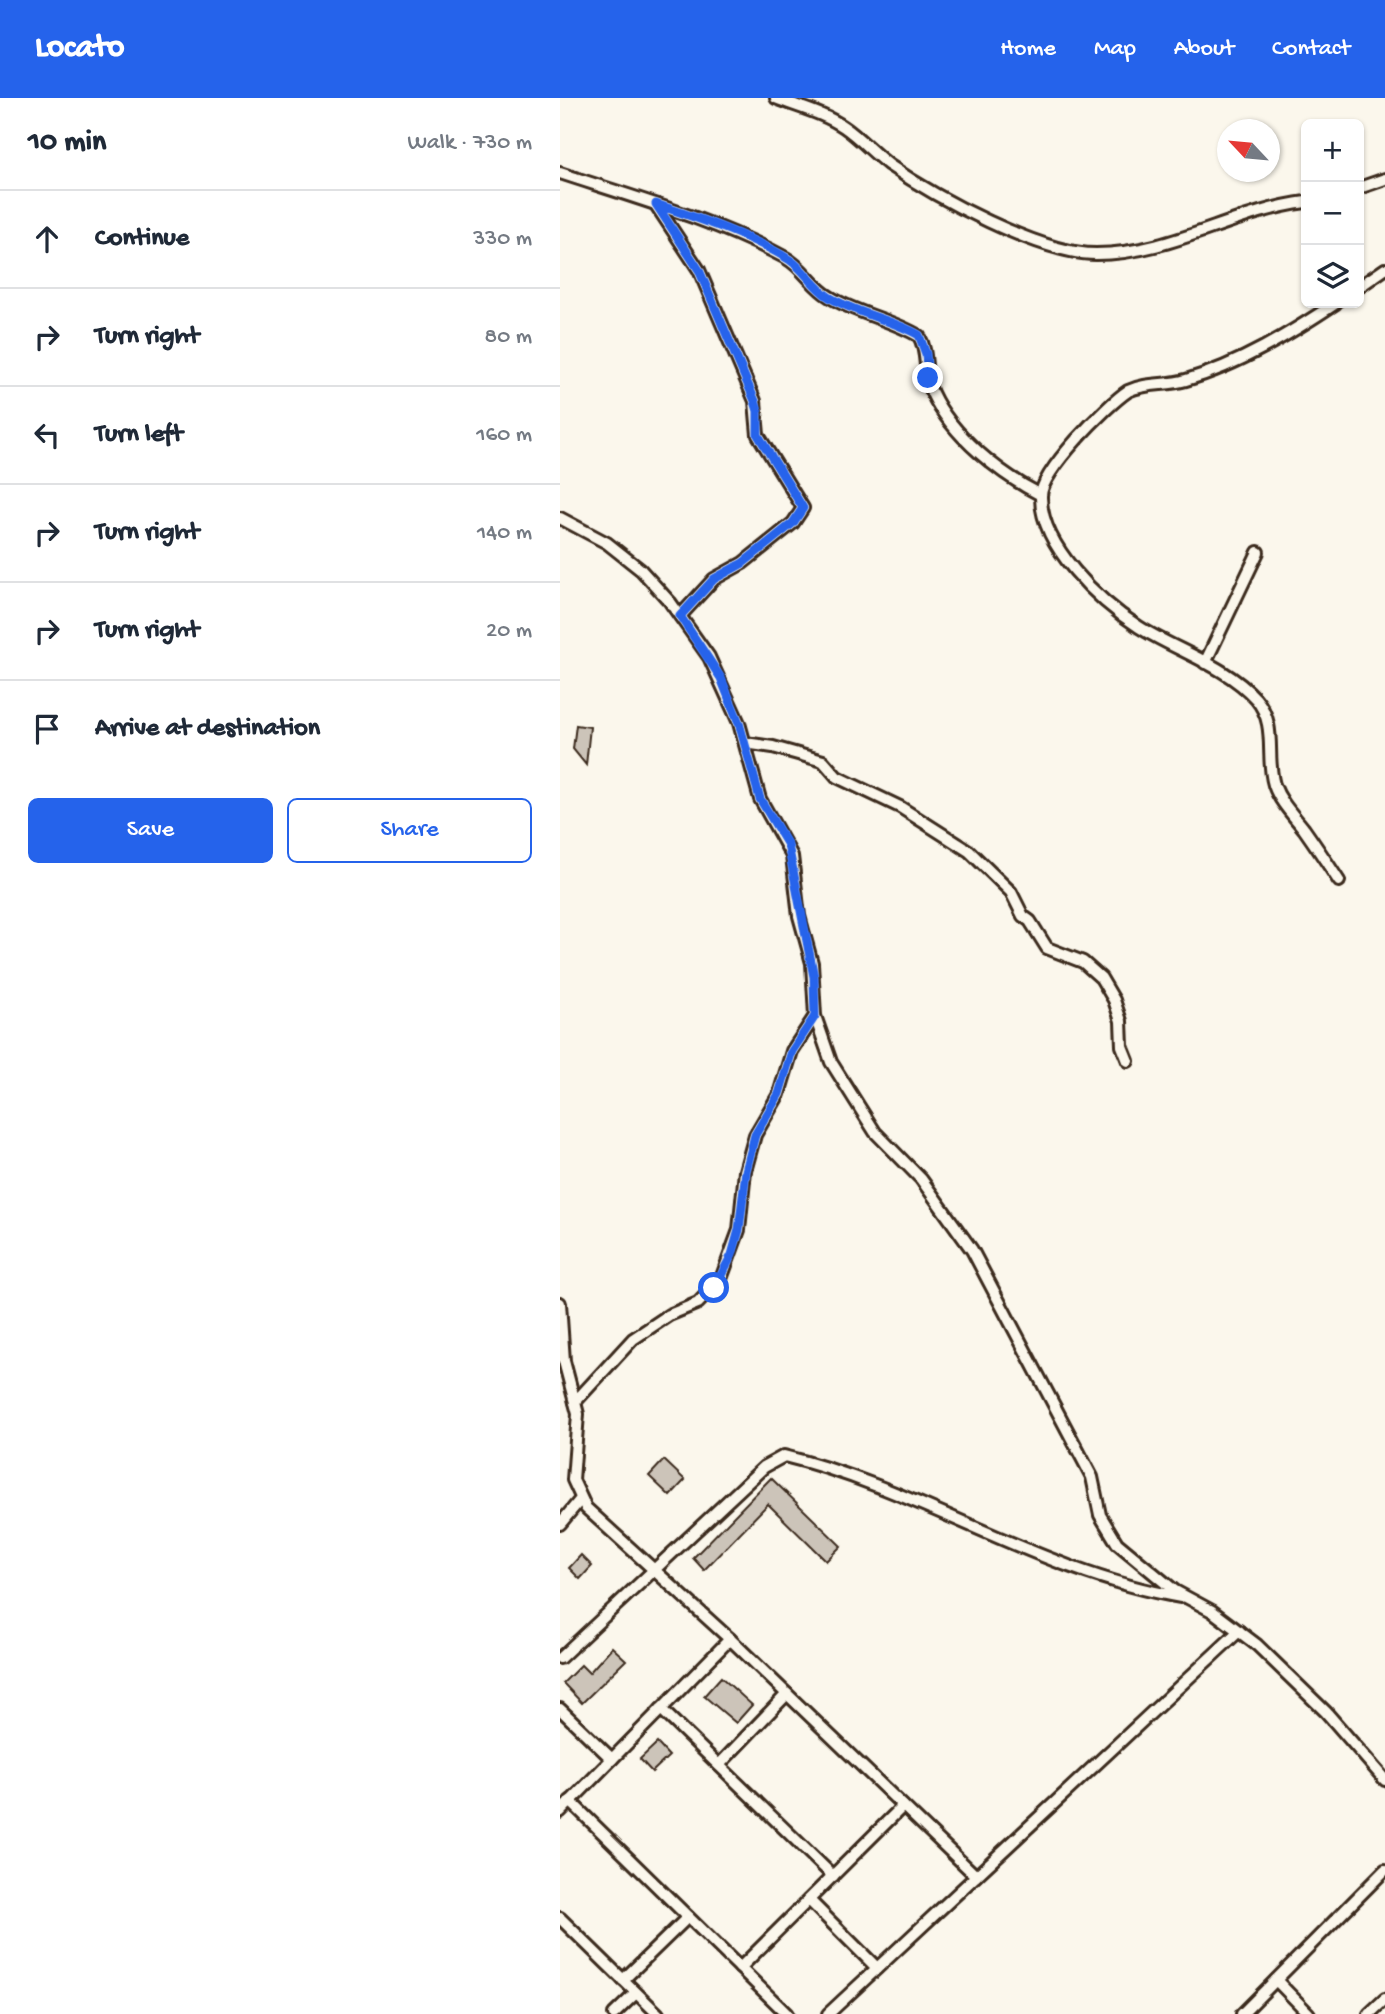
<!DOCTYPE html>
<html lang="en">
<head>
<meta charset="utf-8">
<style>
	:root { --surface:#fff; --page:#f6f6f7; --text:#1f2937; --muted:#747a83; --line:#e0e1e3; --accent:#2563eb }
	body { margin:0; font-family:"Gochi Hand",sans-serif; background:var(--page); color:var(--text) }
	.controls { position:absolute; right:21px; top:21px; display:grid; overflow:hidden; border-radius:10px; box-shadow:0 2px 5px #0004 }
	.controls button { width:63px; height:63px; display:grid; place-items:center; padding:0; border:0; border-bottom:2px solid var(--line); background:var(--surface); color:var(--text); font:35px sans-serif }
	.compass { position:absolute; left:657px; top:21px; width:63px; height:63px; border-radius:50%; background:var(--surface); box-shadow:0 2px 5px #0004; rotate:296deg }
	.stop { position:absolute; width:21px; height:21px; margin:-16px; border:5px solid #2563eb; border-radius:50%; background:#fff }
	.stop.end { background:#2563eb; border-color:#fff; box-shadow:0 2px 7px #0008 }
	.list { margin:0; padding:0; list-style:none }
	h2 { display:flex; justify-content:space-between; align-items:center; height:91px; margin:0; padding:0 28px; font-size:30px }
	h2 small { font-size:23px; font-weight:400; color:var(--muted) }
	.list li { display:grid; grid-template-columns:46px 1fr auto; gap:21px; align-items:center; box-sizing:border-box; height:98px; padding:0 28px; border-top:2px solid var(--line) }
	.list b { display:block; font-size:26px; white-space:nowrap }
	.list em { font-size:23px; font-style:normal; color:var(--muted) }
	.actions { display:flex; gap:14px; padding:21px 28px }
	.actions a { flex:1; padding:16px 0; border:2px solid var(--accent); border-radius:10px; text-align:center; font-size:24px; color:var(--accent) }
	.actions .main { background:var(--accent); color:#fff }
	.icon { flex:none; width:38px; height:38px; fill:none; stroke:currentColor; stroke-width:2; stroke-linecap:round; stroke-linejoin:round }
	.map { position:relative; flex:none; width:825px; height:1916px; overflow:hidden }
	header { display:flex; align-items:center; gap:42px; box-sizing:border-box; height:98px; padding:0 35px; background:var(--accent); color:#fff }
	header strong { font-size:33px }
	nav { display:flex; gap:38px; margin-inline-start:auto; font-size:24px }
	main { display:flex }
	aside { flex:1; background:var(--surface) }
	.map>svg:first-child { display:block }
	.building { fill:#ccc4b9; stroke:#3b2a1e; stroke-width:2 }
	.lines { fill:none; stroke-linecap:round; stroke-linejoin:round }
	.minor-casing { stroke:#3b2a1e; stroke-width:16 }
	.minor { stroke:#fbf7ec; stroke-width:10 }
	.route { stroke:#2563eb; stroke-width:9 }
</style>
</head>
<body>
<header>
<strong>Locato</strong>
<nav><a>Home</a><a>Map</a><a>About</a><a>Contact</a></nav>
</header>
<main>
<aside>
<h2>10 min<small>Walk · 730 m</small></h2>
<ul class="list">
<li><svg class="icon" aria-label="ahead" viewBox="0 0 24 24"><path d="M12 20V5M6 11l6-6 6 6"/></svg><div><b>Continue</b></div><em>330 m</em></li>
<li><svg class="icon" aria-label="right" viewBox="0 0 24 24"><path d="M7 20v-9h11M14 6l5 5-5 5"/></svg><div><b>Turn right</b></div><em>80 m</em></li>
<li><svg class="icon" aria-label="left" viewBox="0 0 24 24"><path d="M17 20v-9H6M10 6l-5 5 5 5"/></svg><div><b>Turn left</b></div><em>160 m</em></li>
<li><svg class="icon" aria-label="right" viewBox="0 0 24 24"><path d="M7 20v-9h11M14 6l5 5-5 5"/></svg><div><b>Turn right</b></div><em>140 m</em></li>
<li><svg class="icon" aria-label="right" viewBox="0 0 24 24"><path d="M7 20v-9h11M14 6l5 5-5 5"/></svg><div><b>Turn right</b></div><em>20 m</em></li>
<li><svg class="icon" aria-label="arrive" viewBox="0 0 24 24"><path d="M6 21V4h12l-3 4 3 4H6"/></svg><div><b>Arrive at destination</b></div></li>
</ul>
<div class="actions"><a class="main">Save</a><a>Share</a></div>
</aside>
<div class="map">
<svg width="825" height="1916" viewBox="0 0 825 1916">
	<rect width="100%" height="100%" fill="#fbf7ec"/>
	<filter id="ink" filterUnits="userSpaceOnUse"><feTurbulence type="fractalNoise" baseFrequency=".0143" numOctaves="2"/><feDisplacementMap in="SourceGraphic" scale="14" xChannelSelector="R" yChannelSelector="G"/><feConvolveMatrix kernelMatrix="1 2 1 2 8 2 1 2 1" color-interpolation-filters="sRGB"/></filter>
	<g filter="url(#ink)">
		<g class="building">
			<polygon points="16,627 30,629 26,667 13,651"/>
			<polygon points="104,1362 125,1382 110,1398 89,1378"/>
			<polygon points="211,1380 281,1448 266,1463 208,1406 144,1472 133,1460"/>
			<polygon points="21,1457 32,1468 20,1481 9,1470"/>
			<polygon points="52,1549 66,1562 22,1605 3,1585 21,1567 29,1575"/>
			<polygon points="161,1579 192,1607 176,1625 144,1598"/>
			<polygon points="97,1645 109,1658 92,1674 80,1661"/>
		</g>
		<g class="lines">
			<g class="minor-casing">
				<g id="minor">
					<path d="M 216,0 C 238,9 264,15 284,29 C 300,40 313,55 329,67 C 375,99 480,156 536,156 C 610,156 675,113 746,104"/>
					<path d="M 0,75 C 76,100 155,122 226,160 C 244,170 252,189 270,199 C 297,216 331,221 359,238 C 369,255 363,276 372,295 C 392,338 440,376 481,397"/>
					<polyline points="799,90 825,81"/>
					<polyline points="96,107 139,172 195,303 198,337 243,410 233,425 183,465 154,481 120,518"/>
					<polyline points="799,189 825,171"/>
					<path d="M 776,205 C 731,235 679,267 626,282 C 607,288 587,284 568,293 C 547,307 481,373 481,398 C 480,448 540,504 579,529 C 615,552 667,568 696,601 C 718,627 705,658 714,687 C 720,704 733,717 744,731 C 756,748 768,766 779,783"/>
					<polyline points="0,420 47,445 81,472 110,504 149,559 179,625 200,701 232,758 239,818 252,865 255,918 271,964 315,1034 361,1081 412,1152 532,1379 540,1417 557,1445 615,1493 652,1513 697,1547 766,1614 825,1682"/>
					<polyline points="645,565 698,454"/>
					<polyline points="185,645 213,649 263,663 277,679 340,709 409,753 451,794 463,818 470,823 487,850 523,864 541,880 554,902 561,923 562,948 568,963"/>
					<polyline points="0,1205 4,1263 18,1316 13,1382 26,1410 170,1541 416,1778"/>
					<polyline points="15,1304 73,1241 109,1217 138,1205 161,1181 179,1132 185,1073 195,1037 219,996 232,953 255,918"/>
					<polyline points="0,1426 20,1402"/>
					<path d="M 0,1560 L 204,1369 L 224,1358 C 361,1391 482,1476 621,1499"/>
					<polyline points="0,1611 52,1661"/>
					<polyline points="101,1611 273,1778"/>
					<polyline points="159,1667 227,1596"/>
					<polyline points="10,1703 227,1916"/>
					<polyline points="0,1714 170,1541"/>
					<polyline points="249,1802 317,1870"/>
					<polyline points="0,1820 98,1916"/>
					<polyline points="180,1870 343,1708"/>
					<polyline points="63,1882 128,1819"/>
					<polyline points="716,1882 749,1916"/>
					<polyline points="54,1916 76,1895"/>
					<polyline points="268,1916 679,1533"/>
					<polyline points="682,1916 825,1772"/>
					<polyline points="809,1916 825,1901"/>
				</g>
			</g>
			<use href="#minor" class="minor"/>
		</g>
	</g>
	<g class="lines" filter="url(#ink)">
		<path class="route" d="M 154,1190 L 172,1157 L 179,1132 L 186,1073 L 195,1037 L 219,996 L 232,953 L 255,918 L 254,879 L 228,747 L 200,701 L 179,625 L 161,580 L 120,518 L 154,481 L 183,465 L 233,425 L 243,410 L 198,337 L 198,313 L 195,303 L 139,172 L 96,106 C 140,121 190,137 230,162 C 246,173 253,189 269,199 C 297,216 331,221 359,237 L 366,256 L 368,280"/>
	</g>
</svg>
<div class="controls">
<button>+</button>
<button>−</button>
<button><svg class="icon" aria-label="layers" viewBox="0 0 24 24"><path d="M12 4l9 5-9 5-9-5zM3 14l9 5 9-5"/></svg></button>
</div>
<svg class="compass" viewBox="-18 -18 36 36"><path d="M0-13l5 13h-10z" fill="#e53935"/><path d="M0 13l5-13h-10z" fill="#747a83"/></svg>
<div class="stop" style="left:154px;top:1190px"></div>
<div class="stop end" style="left:368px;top:280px"></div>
</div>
</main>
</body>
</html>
